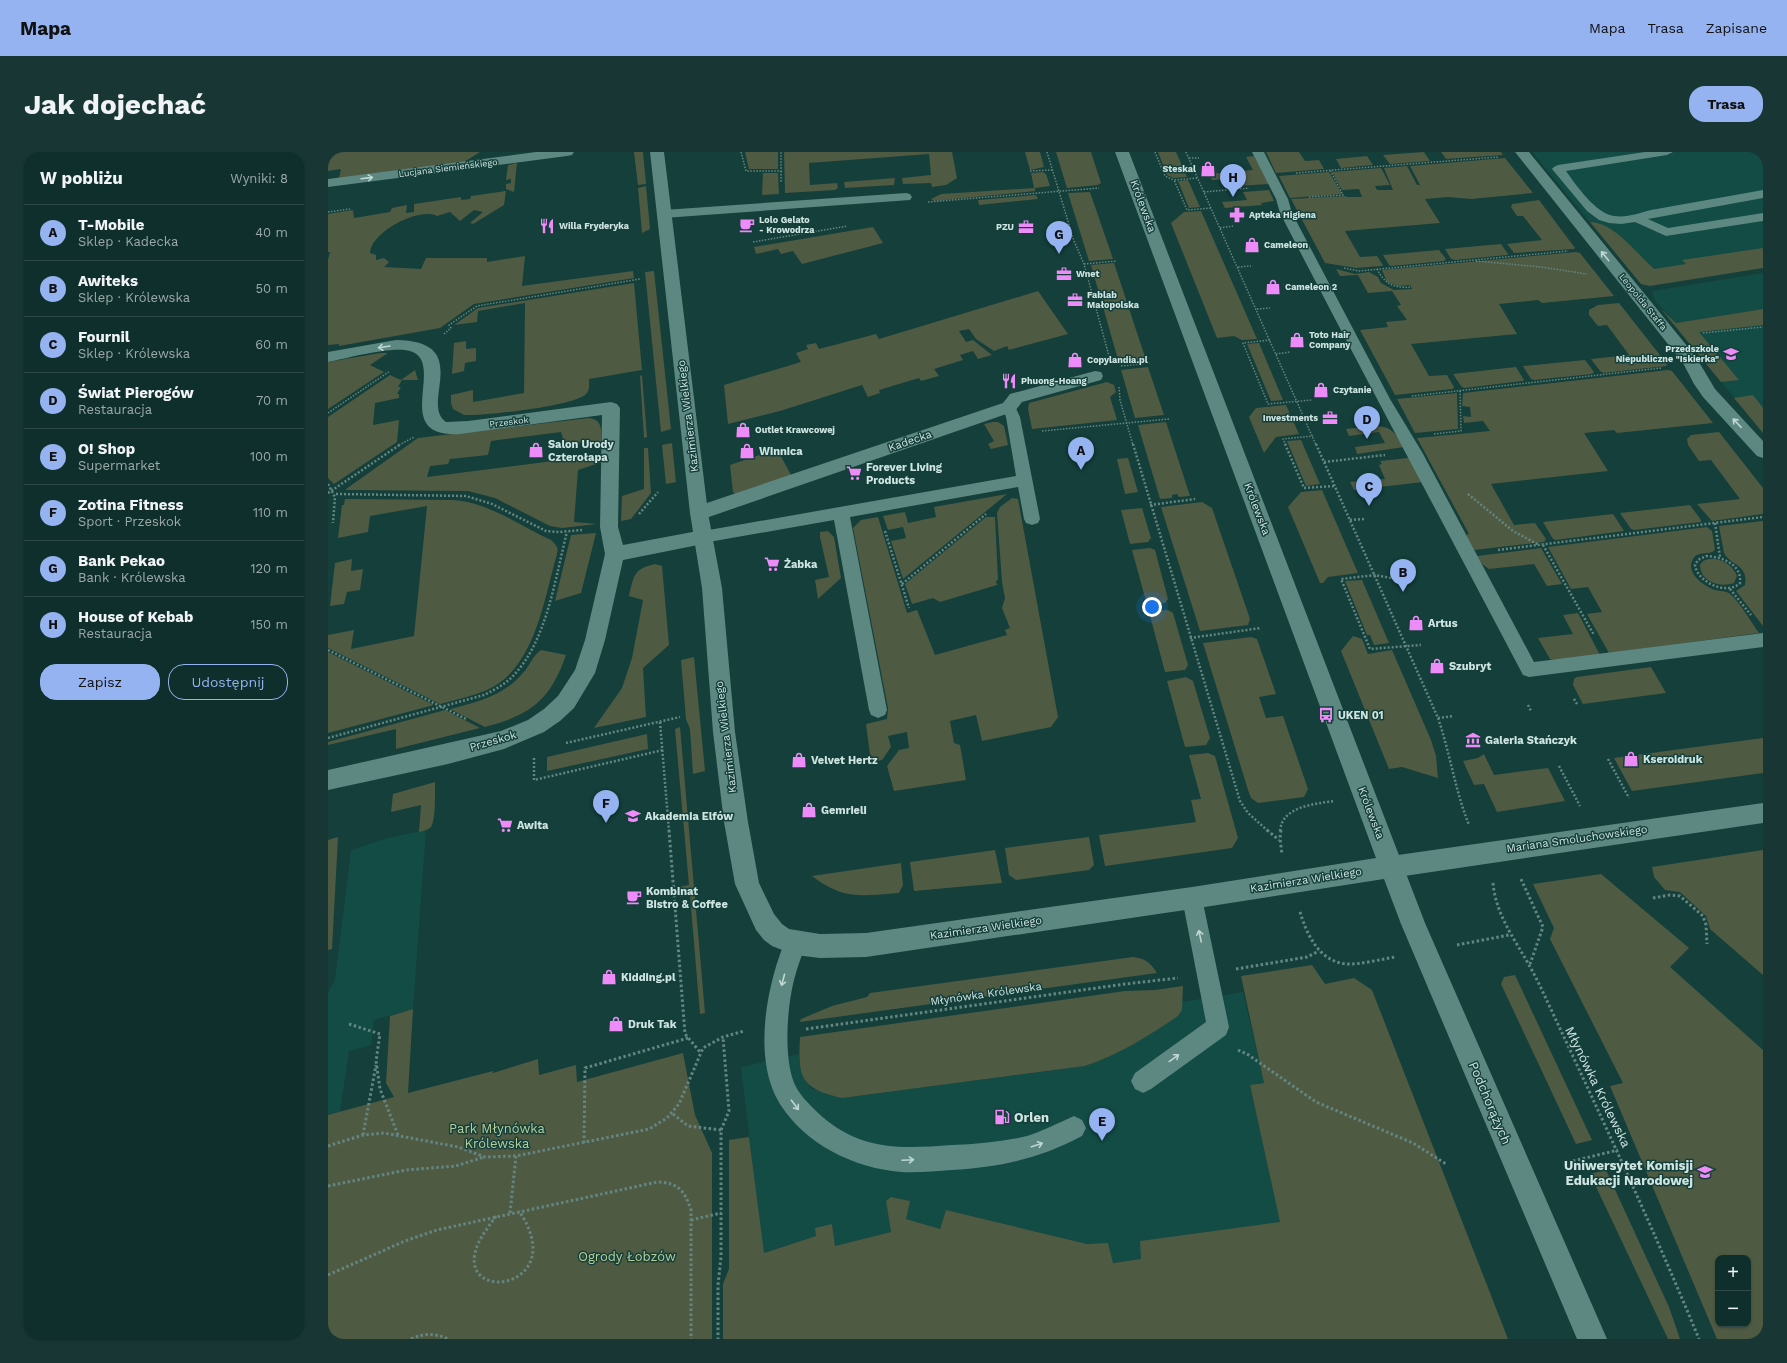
<!DOCTYPE html>
<html lang="pl">
<head>
<meta charset="utf-8">
<style>
	:root { --surface:#0f2f2c; --page:#183734; --text:#f1f3f6; --muted:#9ba9a9; --line:#2f4a48; --accent:#95b2f1 }
	body { margin:0; font-family:"Work Sans",sans-serif; background:var(--page); color:var(--text) }
	.controls { position:absolute; right:12px; bottom:12px; display:grid; overflow:hidden; border-radius:8px; box-shadow:0 1px 3px #0004 }
	.controls button { width:36px; height:36px; display:grid; place-items:center; padding:0; border:0; border-bottom:1px solid var(--line); background:var(--surface); color:var(--text); font:20px sans-serif }
	.you { position:absolute; left:824px; top:455px; width:14px; height:14px; margin:-10px; border:3px solid #fff; border-radius:50%; background:#1a73e8; box-shadow:0 0 0 6px #1a73e833 }
	.badge { display:grid; place-items:center; width:26px; height:26px; border-radius:50%; background:var(--accent); color:#111; font-size:13px; font-weight:700 }
	.pin { position:absolute; translate:-50% -33px; filter:drop-shadow(0 1px 2px #0008) }
	.pin::after { content:''; position:absolute; top:21px; width:14px; height:12px; background:inherit; clip-path:polygon(0 0,100% 0,50% 100%) }
	.list { margin:0; padding:0; list-style:none }
	h2 { display:flex; justify-content:space-between; align-items:center; height:52px; margin:0; padding:0 16px; font-size:17px }
	h2 small { font-size:13px; font-weight:400; color:var(--muted) }
	.list li { display:grid; grid-template-columns:26px 1fr auto; gap:12px; align-items:center; box-sizing:border-box; height:56px; padding:0 16px; border-top:1px solid var(--line) }
	.list b { display:block; font-size:15px; white-space:nowrap }
	.list p { margin:0; font-size:13px; white-space:nowrap; color:var(--muted) }
	.list em { font-size:13px; font-style:normal; color:var(--muted) }
	.actions { display:flex; gap:8px; padding:12px 16px }
	.actions a { flex:1; padding:9px 0; border:1px solid var(--accent); border-radius:16px; text-align:center; font-size:14px; color:var(--accent) }
	.actions .main { background:var(--accent); color:#111 }
	.map { position:relative; flex:none; width:1435px; height:1187px; overflow:hidden; border-radius:16px }
	header { display:flex; align-items:center; gap:24px; box-sizing:border-box; height:56px; padding:0 20px; background:var(--accent); color:#111 }
	header strong { font-size:19px }
	nav { display:flex; gap:22px; margin-inline-start:auto; font-size:14px }
	.intro { display:flex; align-items:center; justify-content:space-between; box-sizing:border-box; height:96px; padding:0 24px }
	h1 { margin:0; font-size:28px }
	.button { padding:10px 18px; border-radius:16px; background:var(--accent); color:#111; font-size:14px; font-weight:700 }
	main { display:flex; gap:24px; padding:0 24px }
	aside { flex:1; background:var(--surface); border-radius:16px; box-shadow:0 1px 3px #0004 }
	.map>svg:first-child { display:block }
	.built { fill:#134b45 }
	.green { fill:#4f5a43; fill-rule:evenodd }
	.lines { fill:none; stroke-linecap:round; stroke-linejoin:round }
	.path-far2 { stroke:#648682; stroke-width:1.5; stroke-dasharray:1.5 1.5; stroke-linecap:butt }
	.path-far1 { stroke:#648682; stroke-width:2.5; stroke-dasharray:2 2; stroke-linecap:butt }
	.path { stroke:#648682; stroke-width:3; stroke-dasharray:2.5 2.5; stroke-linecap:butt }
	.service { fill:#5d8781; fill-rule:evenodd }
	.minor { fill:#5d8781; fill-rule:evenodd }
	.tertiary { fill:#5d8781; fill-rule:evenodd }
	.oneway { stroke:#bed7d3 }
	.labels { text-anchor:middle; dominant-baseline:central; stroke-width:3; stroke-linejoin:round; paint-order:stroke }
	.far-street-label { font-size:9px; fill:#cfe5e2; stroke:#143f3a }
	.far-poi-label { font-size:9px; font-weight:bold; fill:#cfe5e2; stroke:#143f3a; text-anchor:start }
	.street-label { font-size:11px; fill:#cfe5e2; stroke:#143f3a }
	.poi-label { font-size:11px; font-weight:bold; fill:#cfe5e2; stroke:#143f3a; text-anchor:start }
	.near-street-label { font-size:13px; fill:#cfe5e2; stroke:#143f3a }
	.near-poi-label { font-size:13px; font-weight:bold; fill:#cfe5e2; stroke:#143f3a; text-anchor:start }
	.near-park-label { font-size:13px; fill:#b5ce9a; stroke:#143f3a }
</style>
</head>
<body>
<header>
<strong>Mapa</strong>
<nav><a>Mapa</a><a>Trasa</a><a>Zapisane</a></nav>
</header>
<div class="intro"><h1>Jak dojechać</h1><a class="button">Trasa</a></div>
<main>
<aside>
<h2>W pobliżu<small>Wyniki: 8</small></h2>
<ul class="list">
<li><span class="badge">A</span><div><b>T-Mobile</b><p>Sklep · Kadecka</p></div><em>40 m</em></li>
<li><span class="badge">B</span><div><b>Awiteks</b><p>Sklep · Królewska</p></div><em>50 m</em></li>
<li><span class="badge">C</span><div><b>Fournil</b><p>Sklep · Królewska</p></div><em>60 m</em></li>
<li><span class="badge">D</span><div><b>Świat Pierogów</b><p>Restauracja</p></div><em>70 m</em></li>
<li><span class="badge">E</span><div><b>O! Shop</b><p>Supermarket</p></div><em>100 m</em></li>
<li><span class="badge">F</span><div><b>Zotina Fitness</b><p>Sport · Przeskok</p></div><em>110 m</em></li>
<li><span class="badge">G</span><div><b>Bank Pekao</b><p>Bank · Królewska</p></div><em>120 m</em></li>
<li><span class="badge">H</span><div><b>House of Kebab</b><p>Restauracja</p></div><em>150 m</em></li>
</ul>
<div class="actions"><a class="main">Zapisz</a><a>Udostępnij</a></div>
</aside>
<div class="map">
<svg width="1435" height="1187" viewBox="0 0 1435 1187">
	<rect width="100%" height="100%" fill="#143f3a"/>
	<g class="built">
		<polygon points="1204,0 1435,0 1435,106 1307,125"/>
		<polygon points="1435,121 1435,157 1348,171 1327,149 1324,139"/>
		<polygon points="1435,159 1435,281 1347,173"/>
		<polygon points="98,678 85,857 46,868 43,893 21,899 12,960 0,963 0,841 7,827 23,698 60,686"/>
		<polygon points="915,840 936,931 922,933 952,1070 813,1089 813,1107 784,1111 780,1091 759,1092 618,1058 612,1077 577,1067 558,1049 563,1080 507,1094 504,1072 488,1084 435,1101 413,915 471,902 472,913 476,926 483,936 514,946 757,914 777,907 854,858 854,850"/>
	</g>
	<g class="green">
		<polygon points="0,0 152,0 136,10 11,26 13,17 0,19"/>
		<polygon points="306,0 315,0 318,32 310,33"/>
		<polygon points="417,0 450,0 450,17 421,17"/>
		<polygon points="456,0 624,0 629,26 618,33 604,35 603,31 575,32 574,26 603,23 601,2 481,11 482,33 509,31 510,36 507,38 457,41"/>
		<polygon points="697,0 712,0 716,15 702,18"/>
		<polygon points="728,0 763,0 773,31 770,33 739,36"/>
		<polygon points="830,0 848,0 859,25 846,26 839,23"/>
		<polygon points="938,0 971,0 977,9 991,8 996,17 948,21"/>
		<polygon points="1096,0 1102,9 1062,12 1055,3"/>
		<polygon points="1113,0 1173,0 1175,3 1118,7"/>
		<polygon points="926,4 941,32 908,34 905,27 884,28 880,22 925,18 918,5"/>
		<polygon points="1039,4 1045,13 1013,16 1008,7"/>
		<polygon points="1177,6 1205,41 1143,47 1120,45 1097,47 1112,71 1017,79 1032,105 1049,104 1055,113 1054,114 1028,116 997,111 963,47 1018,44 1018,45 1034,45 1031,37 1014,38 1004,20 1053,16 1062,33 1047,34 1049,38 1065,38 1056,16 1079,14 1089,33 1092,33 1082,14"/>
		<polygon points="189,11 186,40 178,37 178,32 183,31 183,27 178,28 180,13"/>
		<polygon points="715,20 718,22 722,34 707,36 707,39 606,49 603,47 613,42 706,36 703,21"/>
		<polygon points="1001,20 1014,42 962,46 951,24"/>
		<polygon points="435,21 450,21 451,42 434,43"/>
		<polygon points="567,26 566,33 517,36 516,30"/>
		<polygon points="860,28 872,55 861,56 850,29"/>
		<polygon points="318,34 322,77 314,81 310,36"/>
		<polygon points="941,38 946,49 933,51 934,53 897,56 894,50 919,48 915,40"/>
		<path d="M 178,39 L 176,53 L 145,72 L 142,71 L 155,60 L 146,58 L 132,69 L 122,60 L 109,64 C 91,55 43,80 42,101 L 48,103 L 48,108 L 56,106 L 61,110 L 56,115 L 93,117 L 98,106 L 159,106 L 159,110 L 197,104 L 194,134 L 305,119 L 306,126 L 146,152 L 112,176 L 11,194 L 11,192 L 0,193 L 0,108 L 2,100 L 0,100 L 0,62 L 25,58 L 26,66 L 62,60 L 64,56 L 79,53 L 78,61 L 86,60 L 86,52 L 133,45 L 133,48 L 142,47 L 143,44 Z"/>
		<polygon points="762,40 785,107 761,109 740,41"/>
		<polygon points="708,43 710,47 651,53 650,48"/>
		<polygon points="1211,48 1247,96 1246,97 1186,101 1179,92 1214,88 1195,64 1189,64 1183,55 1184,52"/>
		<polygon points="873,59 929,187 914,188 906,184 889,186 843,71 856,60"/>
		<path d="M 1262,70 C 1287,71 1308,101 1326,117 L 1358,112 L 1354,108 L 1435,96 L 1435,116 L 1322,134 L 1313,132 Z"/>
		<polygon points="545,75 555,91 474,112 465,99 453,102 450,97 428,102 426,95"/>
		<polygon points="1173,92 1180,102 1179,103 1127,108 1123,107 1117,97"/>
		<polygon points="1111,98 1118,107 1116,109 1063,114 1061,113 1055,103"/>
		<polygon points="1248,100 1252,101 1286,144 1214,151 1210,148 1171,152 1189,182 1083,192 1101,224 1119,223 1126,235 1125,237 1067,243 1032,178 1060,175 1058,170 1079,168 1069,154 1073,153 1064,139 1040,141 1030,123 1012,124 1008,117 1027,122 1041,120 1050,125 1053,131 1066,138 1084,137 1082,133 1070,134 1059,130 1054,118"/>
		<polygon points="786,111 818,208 791,211 763,113"/>
		<polygon points="326,119 343,277 333,280 317,120"/>
		<path d="M 306,131 L 314,218 L 261,227 C 261,231 262,237 259,241 C 249,254 167,262 148,263 L 136,263 L 125,257 L 123,251 L 123,243 L 145,238 L 145,250 L 196,241 L 197,151 L 150,159 L 149,170 L 126,173 L 150,156 Z"/>
		<polygon points="710,139 740,182 681,198 679,194 666,199 648,187 641,177 631,179 638,190 645,188 664,203 650,207 645,199 632,203 635,208 606,217 611,224 593,229 591,226 551,238 552,241 540,245 534,233 452,259 400,272 396,233 473,210 468,201 480,197 478,193 488,191 491,197 548,182 551,187"/>
		<polygon points="1291,151 1339,212 1338,214 1275,221 1272,219 1263,207 1301,203 1279,173 1270,174 1261,163 1261,158 1270,153"/>
		<polygon points="1333,157 1348,171 1435,157 1435,173 1371,180 1411,228 1393,230"/>
		<polygon points="138,189 138,197 148,196 148,209 137,211 136,219 124,222 126,191"/>
		<polygon points="931,191 955,248 943,249 919,192"/>
		<polygon points="52,201 60,201 42,213 56,220 0,257 0,210"/>
		<polygon points="1257,208 1266,220 1264,222 1206,228 1203,227 1195,214"/>
		<polygon points="820,215 836,263 807,266 793,218"/>
		<polygon points="1188,215 1196,228 1195,229 1136,236 1133,234 1125,222"/>
		<polygon points="87,218 90,228 74,228 70,235 73,235 69,242 71,242 71,246 47,251 45,273 71,268 69,290 6,332 0,326 0,265 62,223 73,228"/>
		<polygon points="1340,218 1344,219 1385,271 1289,281 1286,278 1256,281 1280,319 1163,332 1186,373 1207,371 1218,387 1216,390 1146,398 1138,383 1141,382 1089,286 1162,279 1155,269 1136,271 1135,264 1143,265 1142,255 1134,254 1135,241"/>
		<polygon points="314,223 319,285 316,286 312,224"/>
		<polygon points="779,230 786,233 788,240 782,245 789,268 704,277 700,257 701,251"/>
		<polygon points="1129,241 1130,277 1087,281 1069,247"/>
		<polygon points="1425,243 1435,256 1435,281 1406,246"/>
		<polygon points="958,253 971,282 948,285 936,301 921,265 928,256"/>
		<path d="M 261,266 C 276,268 273,280 273,292 L 236,290 L 233,280 L 163,289 L 160,303 L 122,307 L 120,312 L 102,314 L 99,325 L 272,303 L 271,311 L 250,318 L 246,370 L 269,372 L 234,376 L 222,374 L 167,346 L 140,339 L 18,338 L 18,337 L 90,286 Z"/>
		<polygon points="665,270 670,270 676,274 680,293 663,297 660,292 666,289 656,272"/>
		<polygon points="838,270 862,344 851,345 849,342 844,343 844,346 832,347 810,273"/>
		<path d="M 1045,274 C 1064,274 1066,280 1076,295 L 1029,302 L 1027,295 L 1057,291 L 1051,280 L 1021,284 L 1018,277 Z"/>
		<polygon points="1391,280 1435,336 1435,362 1384,369 1369,352 1412,347 1383,308 1371,309 1360,293 1359,287 1363,283"/>
		<polygon points="973,288 992,332 978,334 959,289"/>
		<polygon points="344,291 348,330 338,332 334,293"/>
		<polygon points="316,296 320,296 323,341 303,367 293,369 294,344 316,337"/>
		<polygon points="449,297 463,323 407,342 405,340 402,313"/>
		<polygon points="800,306 810,340 797,342 789,307"/>
		<polygon points="1080,306 1082,306 1095,330 1026,338 1022,330 1057,327 1051,313 1054,312 1052,309"/>
		<polygon points="994,338 1030,421 1000,425 995,431 992,431 960,355 973,340"/>
		<polygon points="679,342 575,427 563,389 578,386 575,375 560,378 555,364 577,360 580,371 608,365 606,355"/>
		<polygon points="684,346 690,347 730,565 723,575 654,589 648,563 622,569 626,591 632,593 638,628 566,639 559,614 571,598 581,596 579,580 560,584 563,595 554,608 543,610 538,572 559,567 560,556 525,376 533,368 550,365 579,461 589,458 607,503 679,483 677,478 682,476 674,456 677,446 674,430 669,361 672,355"/>
		<path d="M 17,347 L 125,348 C 160,350 192,374 223,388 C 228,393 231,395 229,402 C 216,447 207,517 159,538 C 144,544 128,548 112,552 L 0,496 L 0,483 L 26,478 L 23,497 L 86,484 L 99,354 L 42,364 L 40,380 L 10,386 L 14,353 L 16,353 Z"/>
		<polygon points="874,350 884,356 922,467 920,473 872,479 833,355"/>
		<polygon points="1362,353 1373,368 1373,370 1306,378 1303,377 1292,361"/>
		<polygon points="814,356 823,386 820,390 802,392 793,358"/>
		<polygon points="1285,362 1296,379 1228,388 1225,387 1215,370"/>
		<polygon points="658,365 667,365 670,428 668,429 669,433 612,450 605,446 584,452 577,432"/>
		<path d="M 1435,369 L 1435,474 L 1408,439 L 1417,433 C 1421,413 1402,413 1396,401 L 1391,374 Z"/>
		<path d="M 1379,375 L 1384,379 L 1387,398 C 1381,404 1370,398 1365,407 C 1357,421 1376,434 1387,438 C 1392,439 1399,439 1402,442 C 1412,450 1423,470 1431,481 L 1281,501 L 1259,462 L 1274,460 L 1260,435 L 1243,437 L 1220,395 Z"/>
		<polygon points="500,379 506,385 513,426 490,447 487,428 501,425 492,385 492,380"/>
		<polygon points="268,381 253,441 227,449 243,383"/>
		<polygon points="822,396 827,398 840,447 837,451 819,453 804,398"/>
		<polygon points="1213,396 1234,432 1219,434 1206,412 1161,417 1154,412 1149,404"/>
		<polygon points="24,407 23,419 35,417 32,438 19,440 16,452 2,454 7,411"/>
		<path d="M 1387,407 C 1397,409 1405,414 1409,424 L 1406,431 C 1393,436 1372,430 1372,413 C 1375,407 1380,407 1387,407 Z"/>
		<path d="M 327,412 L 334,414 L 341,493 L 315,516 L 318,565 L 266,576 L 294,536 L 304,506 L 315,448 L 301,444 C 306,424 305,417 327,412 Z"/>
		<polygon points="1034,428 1061,491 1046,493 1042,483 1039,483 1017,429"/>
		<polygon points="840,458 845,461 860,513 857,518 837,520 821,460"/>
		<polygon points="1250,461 1272,503 1226,508 1222,507 1210,486 1245,482 1235,463"/>
		<polygon points="1025,484 1034,487 1040,502 1064,498 1103,588 1108,604 1110,626 1074,615 1061,617 1013,499"/>
		<polygon points="923,485 929,487 948,542 931,545 938,566 955,564 980,637 976,645 930,651 923,646 920,638 875,491"/>
		<path d="M 213,498 L 238,503 C 222,549 202,563 157,575 L 122,557 C 149,550 175,544 194,522 C 202,514 204,504 213,498 Z"/>
		<polygon points="0,500 106,553 0,581"/>
		<polygon points="366,505 377,619 365,622 362,577 358,567 353,508"/>
		<polygon points="1323,515 1338,541 1255,552 1245,533 1246,527 1249,525"/>
		<polygon points="858,525 865,529 882,586 878,593 857,595 839,529"/>
		<polygon points="117,558 152,576 68,597 68,577 0,593 0,590"/>
		<polygon points="352,575 377,861 372,862 362,743 352,745 351,735 361,733 347,577"/>
		<polygon points="319,582 320,597 219,619 219,605"/>
		<polygon points="1435,586 1435,621 1304,639 1286,606"/>
		<polygon points="880,601 887,604 910,686 904,696 777,714 771,683 868,670 863,648 873,647 861,603"/>
		<polygon points="1156,602 1166,623 1220,616 1237,649 1169,660 1156,632 1146,633 1135,609 1150,606"/>
		<path d="M 107,630 C 107,640 108,667 103,675 C 100,678 95,679 91,680 L 93,653 L 63,660 L 65,642 Z"/>
		<polygon points="10,685 4,797 0,798 0,688"/>
		<polygon points="761,685 766,713 761,718 688,728 681,723 677,696"/>
		<polygon points="667,698 674,731 586,739 582,710"/>
		<polygon points="1435,698 1435,823 1382,777 1378,764 1352,740 1337,738 1326,725 1324,715"/>
		<path d="M 573,711 L 575,733 L 571,741 C 534,744 515,748 484,724 Z"/>
		<path d="M 1273,722 L 1361,796 L 1342,815 L 1435,898 L 1435,1187 L 1389,1187 L 1282,934 L 1295,931 L 1222,787 L 1226,776 L 1205,732 ZM 1390,1106 L 1420,1106 L 1420,1172 L 1390,1172 Z"/>
		<path d="M 805,805 C 818,807 822,810 829,821 L 472,870 L 473,867 L 504,854 L 539,845 L 542,841 Z"/>
		<polygon points="984,813 997,832 1026,826 1044,838 1180,1187 395,1187 395,1132 401,1117 401,988 421,985 436,1101 488,1084 487,1076 504,1072 507,1094 563,1080 558,1049 563,1045 582,1049 578,1067 612,1077 618,1058 759,1092 780,1091 785,1111 813,1107 812,1089 952,1070 922,933 936,931 913,824"/>
		<polygon points="1187,823 1264,988 1248,992 1173,832 1176,825"/>
		<path d="M 855,834 L 854,858 L 850,864 C 820,884 791,903 757,914 L 514,946 C 472,936 470,926 472,885 L 797,839 L 827,838 Z"/>
		<polygon points="85,857 80,941 165,919 165,921 210,907 211,923 248,913 249,930 355,901 367,963 384,1001 384,1187 0,1187 0,963 66,945 58,931 62,864"/>
		<polygon points="1278,1018 1341,1155 1352,1187 1340,1187 1262,1022"/>
	</g>
	<g class="lines">
		<g class="path-far2">
			<polyline points="413,0 418,19 453,19 453,0"/>
			<polyline points="719,0 746,89 756,112 781,204"/>
			<polyline points="827,0 837,24 846,28"/>
			<polyline points="858,0 988,293"/>
			<polyline points="861,6 871,6"/>
			<polyline points="453,19 453,30"/>
			<polyline points="702,19 724,18"/>
			<polyline points="968,21 1170,5"/>
			<polyline points="869,26 846,28 859,58 883,56"/>
			<polyline points="876,40 921,36"/>
			<polyline points="981,45 1015,43 1002,18"/>
			<polyline points="600,50 771,36"/>
			<polyline points="0,60 22,57"/>
			<polyline points="892,76 905,74"/>
			<polyline points="425,90 519,74"/>
			<polyline points="1148,109 1213,115 1259,122"/>
			<polyline points="756,112 789,109"/>
			<polyline points="910,115 923,114"/>
			<polyline points="1016,116 1031,119 1240,99"/>
			<path d="M 1049,117 C 1057,132 1065,136 1082,135"/>
			<polyline points="929,157 942,156"/>
			<polyline points="1375,181 1435,175"/>
			<polyline points="116,182 123,176 121,173 149,154 312,127"/>
			<polyline points="942,188 915,191 940,252 984,248"/>
			<polyline points="948,202 962,200"/>
			<polyline points="793,214 822,211"/>
			<polyline points="791,235 792,248 805,293"/>
			<polyline points="1084,244 1333,216"/>
			<polyline points="0,261 62,219"/>
			<polyline points="714,279 841,267"/>
			<polyline points="1106,282 1133,279 1132,238"/>
			<polyline points="71,293 86,285"/>
			<polyline points="958,293 955,287 985,284"/>
		</g>
		<g class="path-far1">
			<polyline points="805,292 912,649 920,661 940,679"/>
			<polyline points="957,292 976,336 1006,334"/>
			<path d="M 988,292 L 1110,566 C 1122,601 1127,638 1141,673"/>
			<polyline points="996,310 1057,303"/>
			<polyline points="0,332 7,345 5,371"/>
			<polyline points="0,341 73,292"/>
			<polyline points="8,342 138,344 164,352 218,379 231,380 254,378"/>
			<polyline points="1140,342 1185,379 1211,393"/>
			<polyline points="822,353 867,347"/>
			<polyline points="311,362 330,340"/>
			<polyline points="1022,368 1036,367"/>
			<polyline points="1387,371 1392,405"/>
			<polyline points="557,379 581,456"/>
			<polyline points="1215,393 1266,483"/>
			<polyline points="1170,398 1435,365"/>
			<path d="M 1378,404 C 1394,405 1414,412 1412,431 C 1399,444 1369,430 1367,413 L 1370,408 Z"/>
			<polyline points="1063,426 1047,423 1013,427 1042,497 1093,493"/>
			<polyline points="574,432 658,362"/>
			<polyline points="1402,437 1423,463"/>
			<polyline points="862,486 933,476"/>
			<polyline points="0,498 138,567"/>
			<polyline points="1246,547 1249,552"/>
			<polyline points="1200,553 1203,559"/>
			<polyline points="1110,566 1125,564"/>
			<polyline points="332,570 341,679"/>
			<path d="M 0,586 L 156,543 C 166,538 176,533 184,525 C 219,490 227,426 239,380"/>
			<polyline points="238,591 352,565"/>
			<polyline points="206,606 206,628 335,598"/>
			<polyline points="1280,607 1301,646"/>
			<polyline points="1231,614 1252,654"/>
			<path d="M 952,679 C 954,654 987,652 1006,649"/>
		</g>
		<g class="path">
			<polyline points="341,678 357,882 372,900"/>
			<polyline points="939,678 951,688"/>
			<polyline points="953,678 952,687 954,702"/>
			<polyline points="1193,727 1215,775 1202,812"/>
			<path d="M 1165,731 C 1168,763 1186,786 1201,813 C 1208,825 1214,838 1220,851 C 1272,962 1324,1073 1371,1187"/>
			<polyline points="1325,746 1342,743 1352,744 1375,764 1378,773 1379,792"/>
			<path d="M 972,760 C 979,783 991,809 1018,812 C 1031,813 1054,807 1067,805"/>
			<polyline points="1129,793 1181,783"/>
			<polyline points="908,817 979,805 991,799"/>
			<polyline points="21,872 52,882 48,909 52,937 70,983"/>
			<polyline points="478,877 797,832 850,826"/>
			<polyline points="910,898 919,902 988,950 1085,991 1118,1012"/>
			<polyline points="345,962 360,974 393,978 393,1105 390,1133 390,1187"/>
			<polyline points="393,978 401,959 395,885"/>
			<polyline points="35,983 48,913"/>
			<polyline points="256,991 257,916 360,886"/>
			<polyline points="0,994 35,983 56,981 130,995 157,1005 188,1004 321,977 339,966 351,952 375,896 395,885 416,879"/>
			<polyline points="1245,1009 1290,998"/>
			<polyline points="0,1034 78,1018 128,1014 156,1005"/>
			<polyline points="182,1061 188,1004"/>
			<path d="M 168,1064 C 160,1076 150,1087 147,1101 C 136,1152 242,1134 191,1059"/>
			<polyline points="363,1068 393,1061"/>
			<path d="M 0,1123 L 77,1089 L 109,1078 L 329,1030 C 351,1031 356,1038 363,1058 L 363,1187"/>
			<path d="M 83,1187 C 96,1181 107,1181 120,1187"/>
		</g>
		<g class="service">
			<path d="M 924,0 L 936,0 L 960,47 L 964,61 L 1062,247 L 1094,300 L 1206,510 L 1435,481 L 1435,495 L 1201,525 L 1195,523 C 1114,369 1032,216 952,61 L 948,47 Z"/>
			<path d="M 1317,0 L 1345,0 L 1339,3 L 1238,19 C 1248,33 1268,62 1286,64 C 1299,66 1311,61 1323,58 L 1435,38 L 1435,46 L 1320,67 L 1340,76 L 1435,61 L 1435,69 L 1338,84 L 1307,70 L 1293,72 L 1281,71 L 1271,68 L 1259,59 L 1224,17 L 1226,15 L 1230,13 Z"/>
			<polygon points="578,41 582,42 584,45 582,48 336,66 332,65 330,62 332,59 336,58"/>
			<polygon points="681,250 686,252 692,265 712,367 710,371 704,373 698,371 696,367 690,335 522,365 559,558 557,563 550,566 543,563 541,558 506,368 375,391 369,389 367,385 369,381 375,379 688,324 678,265 674,255 676,252"/>
			<polygon points="864,736 871,739 874,746 901,875 898,883 823,937 815,941 807,937 803,929 807,921 878,870 854,746 857,739"/>
			<path d="M 467,781 L 475,784 L 478,791 C 474,803 469,816 466,828 C 459,856 456,901 465,928 C 469,940 479,950 488,959 C 530,999 570,997 624,993 C 649,992 674,990 699,984 C 715,979 730,971 746,964 L 754,968 L 758,976 L 754,984 C 711,1007 672,1015 624,1018 C 604,1019 584,1022 564,1019 C 540,1016 516,1007 496,995 C 476,982 459,966 448,945 C 425,898 440,829 459,784 Z"/>
		</g>
		<g class="minor">
			<polygon points="208,0 246,0 244,3 239,4 0,35 0,27"/>
			<polygon points="1187,0 1201,0 1368,205 1387,237 1435,289 1435,306 1429,304 1375,245 1366,232 1355,211"/>
			<path d="M 68,188 C 147,189 91,253 118,270 L 140,269 L 283,250 L 289,252 L 292,256 L 290,375 L 295,393 L 375,378 L 382,380 L 384,385 L 382,390 L 375,392 L 295,408 L 277,488 L 267,521 L 246,556 L 232,569 L 216,580 L 176,597 L 120,612 L 0,638 L 0,618 L 173,579 L 200,568 L 216,557 L 230,544 L 247,518 L 257,488 L 277,402 L 272,375 L 274,263 L 132,282 C 60,287 120,210 82,199 C 63,194 21,206 0,210 L 0,200 Z"/>
			<polygon points="767,219 773,220 775,224 773,228 694,250 687,259 378,366 371,368 364,366 362,361 364,356 675,251 682,242"/>
			<polygon points="1435,651 1435,671 1063,726 1055,723 1051,715 1055,707 1063,704"/>
		</g>
		<polygon class="tertiary" points="322,0 336,0 380,361 394,436 407,580 420,670 431,731 446,762 454,772 461,777 492,782 538,781 864,735 1048,706 787,0 801,0 1097,771 1279,1187 1249,1187 1073,772 1056,727 864,757 538,805 492,806 467,803 444,794 436,788 428,778 407,732 396,670 385,580 374,436 362,361"/>
	</g>
	<defs><path id="oneway-shaft" d="M-6 0H5M1.5-3L5.5 0L1.5 3" fill="none" stroke-width="1.6" stroke-linecap="round" stroke-linejoin="round"/></defs>
	<g class="oneway">
		<use href="#oneway-shaft" transform="translate(39 26) rotate(-7)"/>
		<use href="#oneway-shaft" transform="translate(1277 104) rotate(-129)"/>
		<use href="#oneway-shaft" transform="translate(56 195) rotate(171)"/>
		<use href="#oneway-shaft" transform="translate(1409 271) rotate(-134)"/>
		<use href="#oneway-shaft" transform="translate(872 784) rotate(-102)"/>
		<use href="#oneway-shaft" transform="translate(455 828) rotate(105)"/>
		<use href="#oneway-shaft" transform="translate(846 906) rotate(-36)"/>
		<use href="#oneway-shaft" transform="translate(467 953) rotate(53)"/>
		<use href="#oneway-shaft" transform="translate(709 993) rotate(-18)"/>
		<use href="#oneway-shaft" transform="translate(580 1008) rotate(-3)"/>
	</g>
	<defs>
		<g id="shop-bare" transform="scale(1.2)"><path d="M-5-2.5h2.3a2.7 3.5 0 0 1 5.4 0H5L5.5 6h-11ZM-1.5-2.5h3a1.5 2.3 0 0 0-3 0Z" fill="#ed8cf9" stroke="#143f3a" stroke-width="2.5" paint-order="stroke"/></g>
		<g id="pharmacy-bare" transform="scale(1.2)"><path d="M-2-6h4v4h4v4h-4v4h-4v-4h-4v-4h4Z" fill="#ed8cf9" stroke="#143f3a" stroke-width="2.5" paint-order="stroke"/></g>
		<g id="cafe-bare" transform="scale(1.2)"><path d="M-5.5-4.5H6V0H3Q3 3.5 0 3.5H-2.5Q-5.5 3.5-5.5 0ZM3-3.2v2h1.7v-2ZM-6 4.5H4V6H-6Z" fill="#ed8cf9" stroke="#143f3a" stroke-width="2.5" paint-order="stroke"/></g>
		<g id="restaurant-bare" transform="scale(1.2)"><path d="M-5-6h1v4h1v-4h1v4h1v-4h1v5L-1.5 .5V6h-2V.5L-5-1ZM5-6V6H3V1.5H1.5Q1.5-4 5-6Z" fill="#ed8cf9" stroke="#143f3a" stroke-width="2.5" paint-order="stroke"/></g>
		<g id="office-bare" transform="scale(1.2)"><path d="M-6-3h4V-5.5h4V-3h4V5H-6ZM-1-4.5V-3h2v-1.5ZM-6 0V1H6V0Z" fill="#ed8cf9" stroke="#143f3a" stroke-width="2.5" paint-order="stroke"/></g>
		<g id="school-bare" transform="scale(1.2)"><path d="M0-5L7-2L0 1L-7-2ZM-4 1L0 2.5L4 1V4Q0 6-4 4Z" fill="#ed8cf9" stroke="#143f3a" stroke-width="2.5" paint-order="stroke"/></g>
		<g id="supermarket-bare" transform="scale(1.2)"><path d="M-6-5.5h2.5l.6 2H6L4.5 2H-2.5L-4.4-4H-6ZM-1.5 3.2a1.3 1.3 0 1 0 .1 0ZM3 3.2a1.3 1.3 0 1 0 .1 0Z" fill="#ed8cf9" stroke="#143f3a" stroke-width="2.5" paint-order="stroke"/></g>
		<g id="bus-bare" transform="scale(1.2)"><path d="M-5-6H5V4H4V6H2V4H-2V6H-4V4H-5ZM-3.5-4V0h7V-4ZM-3.5 1.2v1.5H-2V1.2ZM2 1.2v1.5H3.5V1.2Z" fill="#ed8cf9" stroke="#143f3a" stroke-width="2.5" paint-order="stroke"/></g>
		<g id="museum-bare" transform="scale(1.2)"><path d="M0-6L6-3V-2H-6V-3ZM-5-1h2V3h-2ZM-1-1h2V3h-2ZM3-1h2V3H3ZM-6 4H6V6H-6Z" fill="#ed8cf9" stroke="#143f3a" stroke-width="2.5" paint-order="stroke"/></g>
		<g id="fuel-bare" transform="scale(1.2)"><path d="M-5.5-6h7V0h2V4h1.3V-2.5L3-4.5l.8-.8L6-3V5H2.5V1h-1V6h-7ZM-4.2-4.7v3.2H.2V-4.7Z" fill="#ed8cf9" stroke="#143f3a" stroke-width="2.5" paint-order="stroke"/></g>
		<g id="university-bare" transform="scale(1.2)"><path d="M0-5L7-2L0 1L-7-2ZM-4 1L0 2.5L4 1V4Q0 6-4 4Z" fill="#ed8cf9" stroke="#143f3a" stroke-width="2.5" paint-order="stroke"/></g>
	</defs>
	<g fill-rule="evenodd">
		<use href="#shop-bare" x="880" y="17"/>
		<use href="#pharmacy-bare" x="909" y="63"/>
		<use href="#cafe-bare" x="419" y="73"/>
		<use href="#restaurant-bare" x="219" y="74"/>
		<use href="#office-bare" x="698" y="75"/>
		<use href="#shop-bare" x="924" y="93"/>
		<use href="#office-bare" x="736" y="122"/>
		<use href="#shop-bare" x="945" y="135"/>
		<use href="#office-bare" x="747" y="148"/>
		<use href="#shop-bare" x="969" y="188"/>
		<use href="#school-bare" x="1403" y="202"/>
		<use href="#shop-bare" x="747" y="208"/>
		<use href="#restaurant-bare" x="681" y="229"/>
		<use href="#shop-bare" x="993" y="238"/>
		<use href="#office-bare" x="1002" y="266"/>
		<use href="#shop-bare" x="415" y="278"/>
		<use href="#shop-bare" x="208" y="298"/>
		<use href="#shop-bare" x="419" y="299"/>
		<use href="#supermarket-bare" x="526" y="321"/>
		<use href="#supermarket-bare" x="444" y="412"/>
		<use href="#shop-bare" x="1088" y="471"/>
		<use href="#shop-bare" x="1109" y="514"/>
		<use href="#bus-bare" x="998" y="563"/>
		<use href="#museum-bare" x="1145" y="588"/>
		<use href="#shop-bare" x="1303" y="607"/>
		<use href="#shop-bare" x="471" y="608"/>
		<use href="#shop-bare" x="481" y="658"/>
		<use href="#school-bare" x="305" y="664"/>
		<use href="#supermarket-bare" x="177" y="673"/>
		<use href="#cafe-bare" x="306" y="745"/>
		<use href="#shop-bare" x="281" y="825"/>
		<use href="#shop-bare" x="288" y="872"/>
		<use href="#fuel-bare" x="674" y="965"/>
		<use href="#university-bare" x="1377" y="1020"/>
	</g>
	<g class="labels">
		<g class="far-street-label">
			<text transform="translate(120 16) rotate(-7)">Lucjana Siemieńskiego</text>
			<text transform="translate(1315 150) rotate(51)">Leopolda Staffa</text>
			<text transform="translate(181 270) rotate(-7)">Przeskok</text>
		</g>
		<g class="far-poi-label">
			<text x="868" y="17" text-anchor="end">Steskal</text>
			<text x="921" y="63">Apteka Higiena</text>
			<text x="431" y="68">Lolo Gelato<tspan x="431" dy="10">- Krowodrza</tspan></text>
			<text x="231" y="74">Willa Fryderyka</text>
			<text x="686" y="75" text-anchor="end">PZU</text>
			<text x="936" y="93">Cameleon</text>
			<text x="748" y="122">Wnet</text>
			<text x="957" y="135">Cameleon 2</text>
			<text x="759" y="143">Fablab<tspan x="759" dy="10">Małopolska</tspan></text>
			<text x="981" y="183">Toto Hair<tspan x="981" dy="10">Company</tspan></text>
			<text x="1391" y="197" text-anchor="end">Przedszkole<tspan x="1391" dy="10">Niepubliczne "Iskierka"</tspan></text>
			<text x="759" y="208">Copylandia.pl</text>
			<text x="693" y="229">Phuong-Hoang</text>
			<text x="1005" y="238">Czytanie</text>
			<text x="990" y="266" text-anchor="end">Investments</text>
			<text x="427" y="278">Outlet Krawcowej</text>
		</g>
		<g class="street-label">
			<text transform="translate(815 54) rotate(70)">Królewska</text>
			<text transform="translate(360 264) rotate(-97)">Kazimierza Wielkiego</text>
			<text transform="translate(582 289) rotate(-19)">Kadecka</text>
			<text transform="translate(929 357) rotate(69)">Królewska</text>
			<text transform="translate(398 585) rotate(-97)">Kazimierza Wielkiego</text>
			<text transform="translate(165 589) rotate(-16)">Przeskok</text>
			<text transform="translate(1043 661) rotate(69)">Królewska</text>
			<text transform="translate(1249 687) rotate(-8)">Mariana Smoluchowskiego</text>
			<text transform="translate(978 728) rotate(-9)">Kazimierza Wielkiego</text>
			<text transform="translate(658 776) rotate(-8)">Kazimierza Wielkiego</text>
			<text transform="translate(658 842) rotate(-8)">Młynówka Królewska</text>
		</g>
		<g class="poi-label">
			<text x="220" y="292">Salon Urody<tspan x="220" dy="13">Czterołapa</tspan></text>
			<text x="431" y="299">Winnica</text>
			<text x="538" y="315">Forever Living<tspan x="538" dy="13">Products</tspan></text>
			<text x="456" y="412">Żabka</text>
			<text x="1100" y="471">Artus</text>
			<text x="1121" y="514">Szubryt</text>
			<text x="1010" y="563">UKEN 01</text>
			<text x="1157" y="588">Galeria Stańczyk</text>
			<text x="1315" y="607">Kseroidruk</text>
			<text x="483" y="608">Velvet Hertz</text>
			<text x="493" y="658">Gemrieli</text>
			<text x="317" y="664">Akademia Elfów</text>
			<text x="189" y="673">Awita</text>
			<text x="318" y="739">Kombinat<tspan x="318" dy="13">Bistro &amp; Coffee</tspan></text>
			<text x="293" y="825">Kidding.pl</text>
			<text x="300" y="872">Druk Tak</text>
		</g>
		<g class="near-street-label">
			<text transform="translate(1270 935) rotate(64)">Młynówka Królewska</text>
			<text transform="translate(1162 951) rotate(67)">Podchorążych</text>
		</g>
		<g class="near-poi-label">
			<text x="686" y="965">Orlen</text>
			<text x="1365" y="1013" text-anchor="end">Uniwersytet Komisji<tspan x="1365" dy="15">Edukacji Narodowej</tspan></text>
		</g>
		<g class="near-park-label">
			<text x="169" y="976">Park Młynówka<tspan x="169" dy="15">Królewska</tspan></text>
			<text x="299" y="1104">Ogrody Łobzów</text>
		</g>
	</g>
</svg>
<div class="controls">
<button>+</button>
<button>−</button>
</div>
<div class="you"></div>
<div class="pin badge" style="left:753px;top:318px">A</div>
<div class="pin badge" style="left:1075px;top:440px">B</div>
<div class="pin badge" style="left:1041px;top:354px">C</div>
<div class="pin badge" style="left:1039px;top:287px">D</div>
<div class="pin badge" style="left:774px;top:989px">E</div>
<div class="pin badge" style="left:278px;top:671px">F</div>
<div class="pin badge" style="left:731px;top:102px">G</div>
<div class="pin badge" style="left:905px;top:45px">H</div>
</div>
</main>
</body>
</html>
